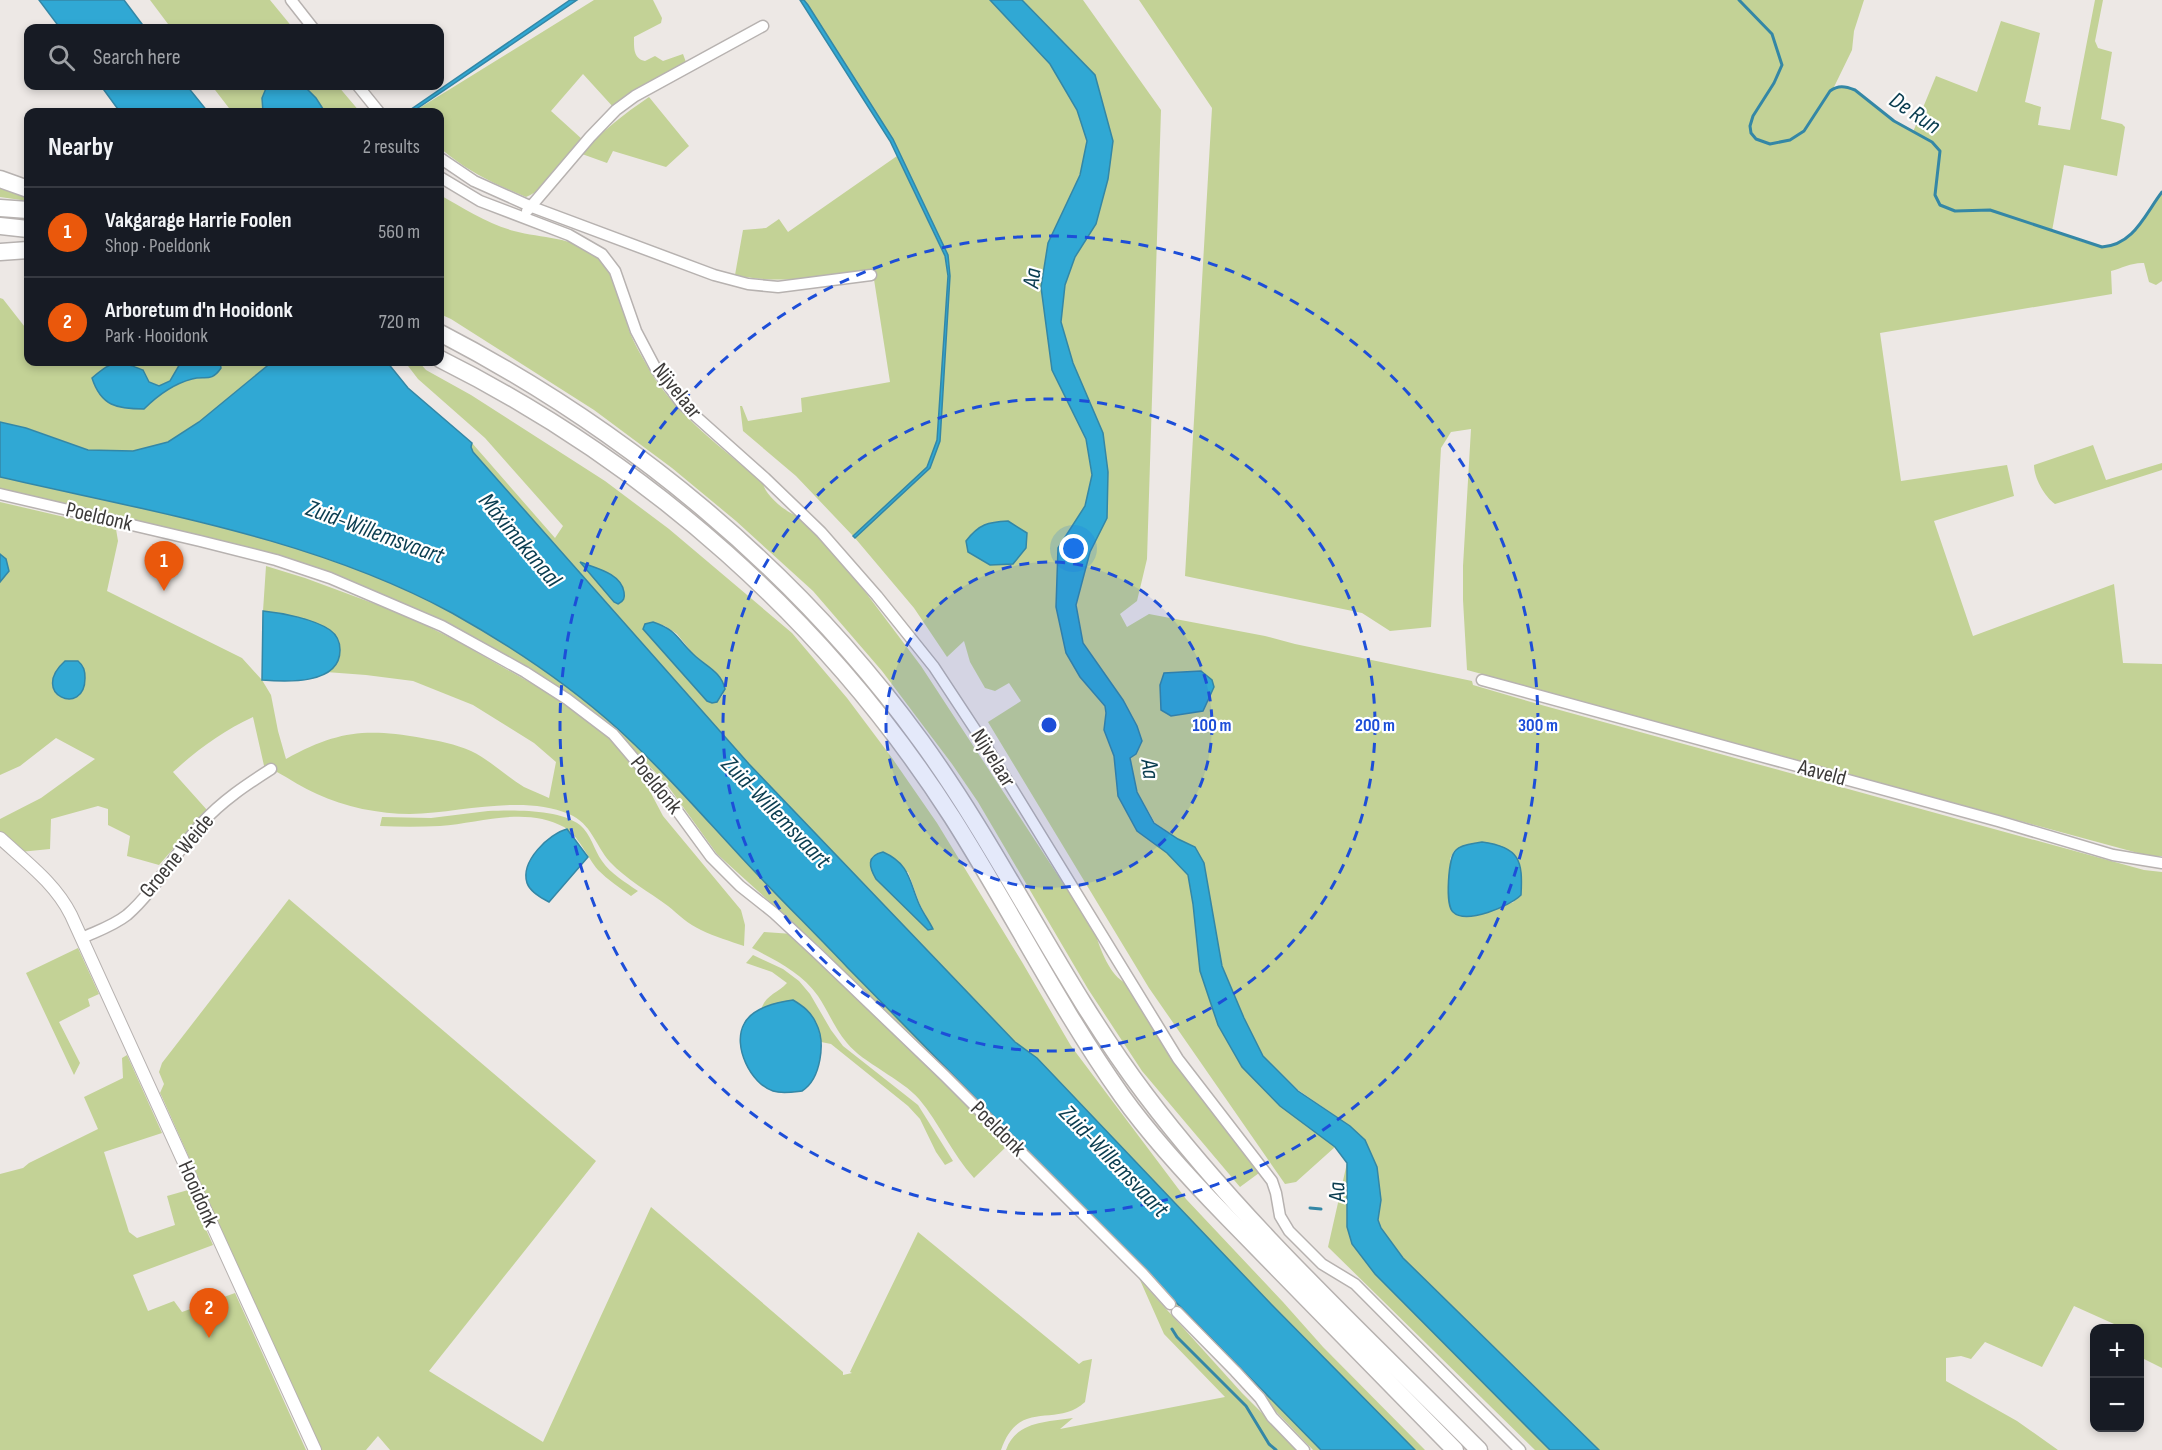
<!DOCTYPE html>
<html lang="en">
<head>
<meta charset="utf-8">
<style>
	:root { --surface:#171b24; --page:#242831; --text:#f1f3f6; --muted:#9ea1a6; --line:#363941; --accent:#ea580c }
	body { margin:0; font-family:"Sofia Sans Condensed",sans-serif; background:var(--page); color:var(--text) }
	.controls { position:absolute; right:18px; bottom:18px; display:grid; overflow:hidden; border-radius:12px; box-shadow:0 3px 9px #0003 }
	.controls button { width:54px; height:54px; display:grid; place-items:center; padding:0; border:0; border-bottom:2px solid var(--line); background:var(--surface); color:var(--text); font:30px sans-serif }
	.you { position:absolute; left:1074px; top:549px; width:21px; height:21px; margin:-15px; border:4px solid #fff; border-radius:50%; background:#1a73e8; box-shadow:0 0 0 9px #1a73e833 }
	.badge { display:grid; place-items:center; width:39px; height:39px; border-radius:50%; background:var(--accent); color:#fff; font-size:20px; font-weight:700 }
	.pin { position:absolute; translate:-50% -50px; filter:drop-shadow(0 2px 3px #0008) }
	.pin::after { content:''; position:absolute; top:32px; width:21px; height:18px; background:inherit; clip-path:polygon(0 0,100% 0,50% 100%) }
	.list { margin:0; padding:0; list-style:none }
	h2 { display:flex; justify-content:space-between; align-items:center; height:78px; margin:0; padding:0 24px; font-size:26px }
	h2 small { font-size:20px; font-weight:400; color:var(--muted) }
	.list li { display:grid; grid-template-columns:39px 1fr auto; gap:18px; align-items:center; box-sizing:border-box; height:90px; padding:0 24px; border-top:2px solid var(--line) }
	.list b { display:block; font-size:22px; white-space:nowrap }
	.list p { margin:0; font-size:20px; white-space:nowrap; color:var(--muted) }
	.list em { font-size:20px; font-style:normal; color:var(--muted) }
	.icon { flex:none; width:33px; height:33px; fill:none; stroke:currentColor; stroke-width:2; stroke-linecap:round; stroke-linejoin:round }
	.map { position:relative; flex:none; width:2162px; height:1450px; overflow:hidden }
	.search { position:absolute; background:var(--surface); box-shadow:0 3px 9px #0003; left:24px; top:24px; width:420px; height:66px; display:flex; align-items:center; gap:15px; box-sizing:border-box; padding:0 21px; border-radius:12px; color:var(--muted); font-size:22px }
	.panel { position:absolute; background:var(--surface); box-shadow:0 3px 9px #0003; left:24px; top:108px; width:420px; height:258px; border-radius:12px }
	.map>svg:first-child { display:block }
	.green { fill:#c3d296; fill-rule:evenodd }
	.water { fill:#30a8d4; stroke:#3487a6; stroke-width:1.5 }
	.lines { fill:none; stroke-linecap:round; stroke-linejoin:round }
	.stream { stroke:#3487a6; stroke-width:3 }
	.minor-casing { stroke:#b7b2b0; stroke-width:13 }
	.tertiary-casing { stroke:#b7b2b0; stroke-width:14 }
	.trunk-casing { stroke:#b7b2b0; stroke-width:19 }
	.minor { stroke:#fff; stroke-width:10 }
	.tertiary { stroke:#fff; stroke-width:12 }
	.trunk { stroke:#fff; stroke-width:16 }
	.ring { fill:none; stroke:#1d4ed8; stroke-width:3; stroke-dasharray:10 8 }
	.labels { text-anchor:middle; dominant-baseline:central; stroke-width:4.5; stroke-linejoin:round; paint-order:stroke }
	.street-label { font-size:22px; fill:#3c3a39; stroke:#fff }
	.water-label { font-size:24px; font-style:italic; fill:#0a3d50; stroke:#fff }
	.centre { fill:#1d4ed8; stroke:#fff; stroke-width:3 }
	.ring-label { font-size:18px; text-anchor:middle; font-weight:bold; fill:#1d4ed8; stroke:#fff; stroke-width:4.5; stroke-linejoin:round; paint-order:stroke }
</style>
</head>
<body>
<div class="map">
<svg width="2162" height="1450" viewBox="0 0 2162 1450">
	<rect width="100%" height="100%" fill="#ede8e5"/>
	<g class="green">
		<polygon points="150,0 270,0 293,28 171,28"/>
		<path d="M 594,0 L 653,0 L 662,18 L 661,23 L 634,37 C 634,47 633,59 645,61 L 655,56 L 663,61 L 683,54 L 687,65 L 614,108 L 583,74 L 551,111 L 583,140 C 567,160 550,187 526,197 C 490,182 469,172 440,148 L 440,112 L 413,112 Z"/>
		<polygon points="804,0 990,0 1050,64 1077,110 1087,141 1080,175 1048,243 1052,370 1086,439 1092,475 1085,506 1058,548 1080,677 1105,706 1106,713 1104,730 1114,756 1118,796 1137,831 1167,853 1188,875 1193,904 1200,971 1311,1129 1335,1147 1296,1182 1285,1184 1149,988 988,722 1021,701 1009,683 995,691 985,688 970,662 964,641 947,657 914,608 855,538 930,468 940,441 950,276 948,255 893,139"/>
		<path d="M 1022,0 L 1083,0 L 1161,110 L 1147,559 L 1137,601 L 1120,614 L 1127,627 L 1149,614 L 1265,636 L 1295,644 L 1472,681 L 1473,685 L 1545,706 L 2144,870 L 2162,872 L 2162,1368 L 2140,1357 L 2140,1328 L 2123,1328 L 2074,1306 L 2042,1367 L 1985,1342 L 1971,1359 L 1961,1356 L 1946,1358 L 1946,1381 L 2017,1421 L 2058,1450 L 1599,1450 L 1403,1258 L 1381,1228 L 1378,1220 L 1381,1200 L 1350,1126 L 1298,1090 L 1263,1056 L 1244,1018 L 1222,966 L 1211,904 L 1195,847 L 1178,839 L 1155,823 L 1137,792 L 1130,758 L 1137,726 L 1123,700 L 1083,643 L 1076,605 L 1090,552 L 1107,518 L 1073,363 L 1061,322 L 1065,285 L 1075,257 L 1096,223 L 1108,179 L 1095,75 ZM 1461,847 L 1514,902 L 1474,916 L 1450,859 L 1454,851 Z"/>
		<path d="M 1139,0 L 1864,0 L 1854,31 L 1852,50 L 1834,87 L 1847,87 L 1855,90 L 1894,121 L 1913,132 L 1936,76 L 1977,92 L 2001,21 L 2040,33 L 2025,102 L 2041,107 L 2038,125 L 2070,130 L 2095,0 L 2103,0 L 2095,41 L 2098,48 L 2112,52 L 2101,119 L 2122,124 L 2125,127 L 2117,176 L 2064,165 L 2052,231 C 2083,241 2107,258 2135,231 C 2146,220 2153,204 2162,192 L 2162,281 L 2156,285 L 2149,282 L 2144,263 C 2133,262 2122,268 2111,271 L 2112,294 L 1880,333 L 1901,481 L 2007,465 L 2014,496 L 1934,521 L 1973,636 L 2114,584 L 2123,663 L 2162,664 L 2162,856 L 2149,856 L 2090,840 L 1467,670 L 1463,600 L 1463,566 L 1471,429 L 1451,432 L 1441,448 L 1431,627 L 1390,631 L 1362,613 L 1185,576 L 1212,108 Z"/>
		<polygon points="212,86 267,86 262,98 263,112 232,112"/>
		<polygon points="304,86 338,86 360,112 325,112 316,98"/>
		<path d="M 649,97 L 689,146 L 666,167 L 613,151 L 607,163 L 582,154 C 602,131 624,114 649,97 Z"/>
		<path d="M 897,156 L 945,257 L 948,277 L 937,440 L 927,467 L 853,536 L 796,476 L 743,431 L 740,406 L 742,406 L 748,421 L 802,412 L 801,398 L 890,382 L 873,273 C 827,276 780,285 735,275 L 743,230 L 766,228 L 779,219 L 788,232 Z"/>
		<polygon points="0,183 28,193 28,201 0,197"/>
		<path d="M 440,195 C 463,208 488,224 514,231 C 543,239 576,236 599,259 C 618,277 622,306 629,330 C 634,344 643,358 650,371 C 676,415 725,450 763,483 C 765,496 788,514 800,517 L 854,577 L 921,666 L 1095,932 C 1100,949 1110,976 1126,983 L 1259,1173 L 1240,1187 L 1142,1071 L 1088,989 L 978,802 L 952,764 L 882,671 L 813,591 L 736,521 L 672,468 L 594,410 L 451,319 L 440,314 Z"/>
		<path d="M 0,298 L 3,299 L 28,331 L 28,362 L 181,362 L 170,381 L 159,386 L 149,382 L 144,409 C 157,396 176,381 194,378 C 210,376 207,378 221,368 L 220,362 L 272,362 L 199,422 L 169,442 L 133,451 L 88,450 L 27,428 L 0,422 Z"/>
		<path d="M 405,362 L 419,362 L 426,370 L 471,395 L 605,481 L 669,529 L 792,633 L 847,698 L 892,758 L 937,823 L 1022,962 L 1071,1046 L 1186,1199 L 1283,1302 L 1323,1347 L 1425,1450 L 1415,1450 L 1271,1304 L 1037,1058 L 1015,1042 L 749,764 L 473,452 L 470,447 L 472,443 L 555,538 L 563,526 L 485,438 L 418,379 ZM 653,622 L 665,626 L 677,634 L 693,654 L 717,673 L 723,695 L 717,702 L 712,703 ZM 908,872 L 920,905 L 933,929 L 876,879 Z"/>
		<path d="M 2093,445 L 2106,480 L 2162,463 L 2162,470 L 2055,504 C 2045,497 2034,478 2034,465 Z"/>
		<path d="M 0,477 C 152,512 314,538 452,613 C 511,646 568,684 618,729 C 662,769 701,814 741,857 C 776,895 812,930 847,967 C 1005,1128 1163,1289 1321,1450 L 1313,1450 L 1127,1256 L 821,948 L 717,854 L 665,782 L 615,732 L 569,696 L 331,576 L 0,490 Z"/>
		<path d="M 0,502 L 116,529 L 118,541 L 107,591 L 242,658 L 262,680 L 271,695 L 278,731 L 286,759 C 337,731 365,728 422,738 C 439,741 455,744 471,751 C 490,760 506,776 524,787 C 532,791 541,794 549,798 L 556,762 L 534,743 L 473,705 L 413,681 L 366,675 L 326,672 L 333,668 L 340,654 L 279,613 L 263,611 L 266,566 L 305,578 L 405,615 L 457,641 L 552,695 L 607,733 L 644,780 L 663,816 L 741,910 L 745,925 L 744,946 C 730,941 715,937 701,930 C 688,924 679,915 668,906 C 649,892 626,879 610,862 C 595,845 592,824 569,814 C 522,794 460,813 410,814 C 380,814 344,807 317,794 C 303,788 290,779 277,772 L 269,776 L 265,770 L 253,717 C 223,731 198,749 173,772 L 207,810 L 159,865 L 127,856 L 130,836 L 108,825 L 108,809 L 98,806 L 51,819 L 50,849 L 20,852 L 0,832 L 0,819 L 41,798 L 95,759 L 56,738 L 20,766 L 0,775 L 0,582 L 9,571 L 6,559 L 0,554 Z"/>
		<path d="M 488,811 C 514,810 559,809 580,825 C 591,834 594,850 602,861 C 611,874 625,882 638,891 L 631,896 C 620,888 608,880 598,870 C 587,857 579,836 564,827 C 526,806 480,823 440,826 C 420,827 400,827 380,826 L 382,817 L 431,818 Z"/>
		<path d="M 289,899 L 596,1161 L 429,1371 L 543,1442 L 651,1207 L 843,1372 L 843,1375 L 852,1373 L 850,1372 L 918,1232 L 1079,1364 L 1083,1361 L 1092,1359 L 1085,1402 C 1056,1429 1019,1397 1001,1450 L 390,1450 L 378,1436 L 366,1450 L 320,1450 L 162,1097 L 160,1093 L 164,1084 L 159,1072 L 162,1063 Z"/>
		<path d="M 764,932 L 793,934 L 1009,1144 L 974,1178 C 952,1154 940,1124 919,1099 C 902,1079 863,1063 847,1043 C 835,1029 828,1011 818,996 C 802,973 777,961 752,948 Z"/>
		<polygon points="78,948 99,994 88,999 90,1006 59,1022 80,1063 74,1075 26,973"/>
		<path d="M 753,955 L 783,969 L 799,981 L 810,994 L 831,1030 L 843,1046 L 918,1105 L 953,1161 L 945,1165 L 936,1152 L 920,1119 L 908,1106 L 831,1044 L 821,1042 C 821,1033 817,1028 813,1020 C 798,994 785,999 761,1010 C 765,995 778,993 787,983 L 772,972 L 746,963 Z"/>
		<polygon points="127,1055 162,1133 104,1152 129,1232 137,1238 175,1225 167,1196 188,1190 213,1245 133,1275 148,1311 174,1301 182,1312 235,1293 306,1450 0,1450 0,1174 23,1168 29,1163 98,1129 84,1097 123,1078 122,1058"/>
		<polygon points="1347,1163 1352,1244 1375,1274 1550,1450 1535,1450 1328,1247"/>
		<path d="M 1140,1280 L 1242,1393 L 1299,1450 L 1006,1450 C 1016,1421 1047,1422 1073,1418 L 1060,1429 L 1225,1397 L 1164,1334 Z"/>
	</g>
	<g class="water">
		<polygon points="39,0 124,0 145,28 60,28"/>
		<polygon points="570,0 577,0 412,112 407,112"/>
		<polygon points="800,0 804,0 808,5 893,139 948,255 950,276 940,441 930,468 855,538 853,536 927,467 937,440 948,276 945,256 890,141"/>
		<polygon points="990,0 1022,0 1095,75 1113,141 1108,179 1096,224 1075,257 1065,285 1061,322 1073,363 1103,433 1108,472 1107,518 1090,552 1076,605 1083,643 1123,700 1137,726 1142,741 1136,754 1130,758 1137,792 1154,823 1178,839 1195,847 1204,863 1222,966 1244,1018 1263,1056 1298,1091 1350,1126 1365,1140 1377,1167 1381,1200 1378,1220 1381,1228 1403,1258 1599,1450 1550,1450 1375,1274 1352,1244 1347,1227 1347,1163 1335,1147 1280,1106 1242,1067 1218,1025 1200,971 1193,904 1188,875 1167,853 1137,831 1118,796 1114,756 1104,730 1106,713 1105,706 1080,677 1066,653 1056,607 1058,548 1085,506 1092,475 1086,439 1052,370 1041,287 1048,243 1080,175 1087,141 1077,110 1050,64"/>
		<polygon points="101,86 187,86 208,112 120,112"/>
		<polygon points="267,86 304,86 316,98 325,112 263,112 262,98"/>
		<path d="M 181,362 L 220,362 L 221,368 C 211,383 205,375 192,379 C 173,384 157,396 144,409 C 117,409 101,406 92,378 C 115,359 116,360 143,370 L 149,382 L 159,386 L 170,381 Z"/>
		<path d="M 272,362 L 387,362 L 408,388 L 472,443 L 471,447 L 473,452 L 749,764 L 1015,1042 L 1037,1058 L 1271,1304 L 1415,1450 L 1321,1450 C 1163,1289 1005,1128 847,967 C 812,930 776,895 741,857 C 701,814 662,769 618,729 C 568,684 511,646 452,613 C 314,538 152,512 0,477 L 0,422 L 26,428 L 88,450 L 133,451 L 168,442 L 199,422 Z"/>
		<path d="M 1008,521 L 1027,533 L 1026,548 L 1013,564 L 990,565 L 968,552 L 966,541 C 979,524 988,522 1008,521 Z"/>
		<polygon points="0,554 6,559 9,571 0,582"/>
		<path d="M 580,562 C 595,568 621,573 624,592 C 625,598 624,601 618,604 L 614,602 Z"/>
		<path d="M 263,611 C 283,613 314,619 330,630 C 337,635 340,642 340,650 C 340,685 286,682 262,680 Z"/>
		<path d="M 653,622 C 677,630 677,639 693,654 C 705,666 721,671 725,689 L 717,702 L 712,703 L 707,701 L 643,629 L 645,624 Z"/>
		<path d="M 65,661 L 78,661 C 84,666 85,671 85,678 C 85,718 28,694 65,661 Z"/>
		<polygon points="1201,671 1212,680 1214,687 1203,711 1171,716 1161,710 1160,685 1164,673"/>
		<path d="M 567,829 L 588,857 L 549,902 C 541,898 530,892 527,883 C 520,861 549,834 567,829 Z"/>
		<path d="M 1482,842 C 1520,847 1523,861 1521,895 C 1510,906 1466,925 1453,912 C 1445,905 1448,857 1456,850 C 1462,844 1474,844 1482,842 Z"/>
		<path d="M 883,852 C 910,864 909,881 919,904 C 923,913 929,921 933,929 L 928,930 L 876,879 C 869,867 866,856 883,852 Z"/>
		<path d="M 793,1000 C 803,1006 811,1012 816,1023 C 826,1042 821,1079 802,1091 C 793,1092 782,1094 773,1091 C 751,1084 732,1046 744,1024 C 752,1008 777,1002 793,1000 Z"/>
	</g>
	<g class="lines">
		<g class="stream">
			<path d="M 1739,0 L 1772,34 L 1782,65 L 1774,83 L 1753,116 L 1750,126 L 1751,133 L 1756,139 L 1770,144 L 1790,140 L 1804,131 L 1830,91 C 1838,85 1845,86 1855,90 L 1894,121 L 1932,142 L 1940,151 L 1935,195 L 1940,205 L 1955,211 L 1990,210 L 2102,247 C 2134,245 2145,214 2162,192"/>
			<polyline points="1310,1208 1321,1209"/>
			<polyline points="1172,1329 1177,1337 1246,1406 1269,1444 1276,1450"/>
		</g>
		<g class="minor-casing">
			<g id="minor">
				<polyline points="291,0 313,28"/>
				<polyline points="358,86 379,112"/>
				<polyline points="440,158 474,181 532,207 714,275 748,284 778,287 871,275"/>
				<polyline points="440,177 480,201 569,235 602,254 615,271 636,331 656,369 682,404 765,478 821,532 877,596 934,667 986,746 1178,1059 1272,1181 1276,1193 1280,1216 1289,1231 1322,1264 1355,1284 1520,1450"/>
				<polyline points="527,211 590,137 616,110 635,96 763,26"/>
				<polyline points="0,494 200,541 276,560 330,578 442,626 525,672 567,699 613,734 670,801 711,857 740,886 774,913 816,952 945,1076 1143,1274 1170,1304"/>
				<polyline points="1482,680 1998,821 2113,855 2162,863"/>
				<path d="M 82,938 C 97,931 113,926 127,915 C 155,891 177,850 202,823 C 222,801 246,785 271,769"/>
				<polyline points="1177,1312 1235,1371 1260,1398 1272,1417 1304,1450"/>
			</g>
		</g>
		<g class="tertiary-casing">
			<path id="tertiary" d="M 0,838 C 26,862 55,883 71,915 L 315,1450"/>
		</g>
		<g class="trunk-casing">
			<g id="trunk">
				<polyline points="0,179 28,189"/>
				<polyline points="0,208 28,210"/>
				<polyline points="0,226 28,229"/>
				<polyline points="0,252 28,250"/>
				<path d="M 440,333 C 627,430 796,569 921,741 C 1003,854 1061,983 1145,1094 C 1243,1224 1365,1335 1479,1450"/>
				<path d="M 440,359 C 648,463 826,621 952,817 C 1010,908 1059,1007 1122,1096 C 1152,1138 1191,1180 1227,1217 L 1455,1450"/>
			</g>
		</g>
		<use href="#minor" class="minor"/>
		<use href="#tertiary" class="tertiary"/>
		<use href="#trunk" class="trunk"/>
	</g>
	<circle cx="1049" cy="725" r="163" fill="#1d4ed8" fill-opacity=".12"/>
	<g class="ring">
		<circle cx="1049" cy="725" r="163"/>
		<circle cx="1049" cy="725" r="326"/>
		<circle cx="1049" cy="725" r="489"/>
	</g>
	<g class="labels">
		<g class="street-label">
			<text transform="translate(677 391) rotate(51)">Nijvelaar</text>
			<text transform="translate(99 517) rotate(13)">Poeldonk</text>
			<text transform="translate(993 758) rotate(58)">Nijvelaar</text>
			<text transform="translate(1822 773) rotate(15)">Aaveld</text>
			<text transform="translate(656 785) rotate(51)">Poeldonk</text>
			<text transform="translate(177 856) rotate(-50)">Groene Weide</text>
			<text transform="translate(998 1129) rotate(45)">Poeldonk</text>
			<text transform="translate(198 1194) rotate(66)">Hooidonk</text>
		</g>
		<g class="water-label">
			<text transform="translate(1915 113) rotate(34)">De Run</text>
			<text transform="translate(1032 278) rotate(-83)">Aa</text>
			<text transform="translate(375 532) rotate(20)">Zuid-Willemsvaart</text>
			<text transform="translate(520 540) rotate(50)">Máximakanaal</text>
			<text transform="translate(1150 769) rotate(82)">Aa</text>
			<text transform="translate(776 812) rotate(46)">Zuid-Willemsvaart</text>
			<text transform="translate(1114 1161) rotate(46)">Zuid-Willemsvaart</text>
			<text transform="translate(1337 1192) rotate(-93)">Aa</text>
		</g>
	</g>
	<circle cx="1049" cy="725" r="9" class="centre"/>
	<g class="ring-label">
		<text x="1212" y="731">100 m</text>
		<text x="1375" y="731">200 m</text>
		<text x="1538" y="731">300 m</text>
	</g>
</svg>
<div class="controls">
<button>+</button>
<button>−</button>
</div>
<div class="you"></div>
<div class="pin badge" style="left:164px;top:591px">1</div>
<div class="pin badge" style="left:209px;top:1338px">2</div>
<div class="search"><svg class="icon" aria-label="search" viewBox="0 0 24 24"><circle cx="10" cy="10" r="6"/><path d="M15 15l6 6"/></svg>Search here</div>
<section class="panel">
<h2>Nearby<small>2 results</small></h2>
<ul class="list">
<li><span class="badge">1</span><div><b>Vakgarage Harrie Foolen</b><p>Shop · Poeldonk</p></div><em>560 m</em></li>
<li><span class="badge">2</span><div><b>Arboretum d'n Hooidonk</b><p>Park · Hooidonk</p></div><em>720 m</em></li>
</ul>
</section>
</div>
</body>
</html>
